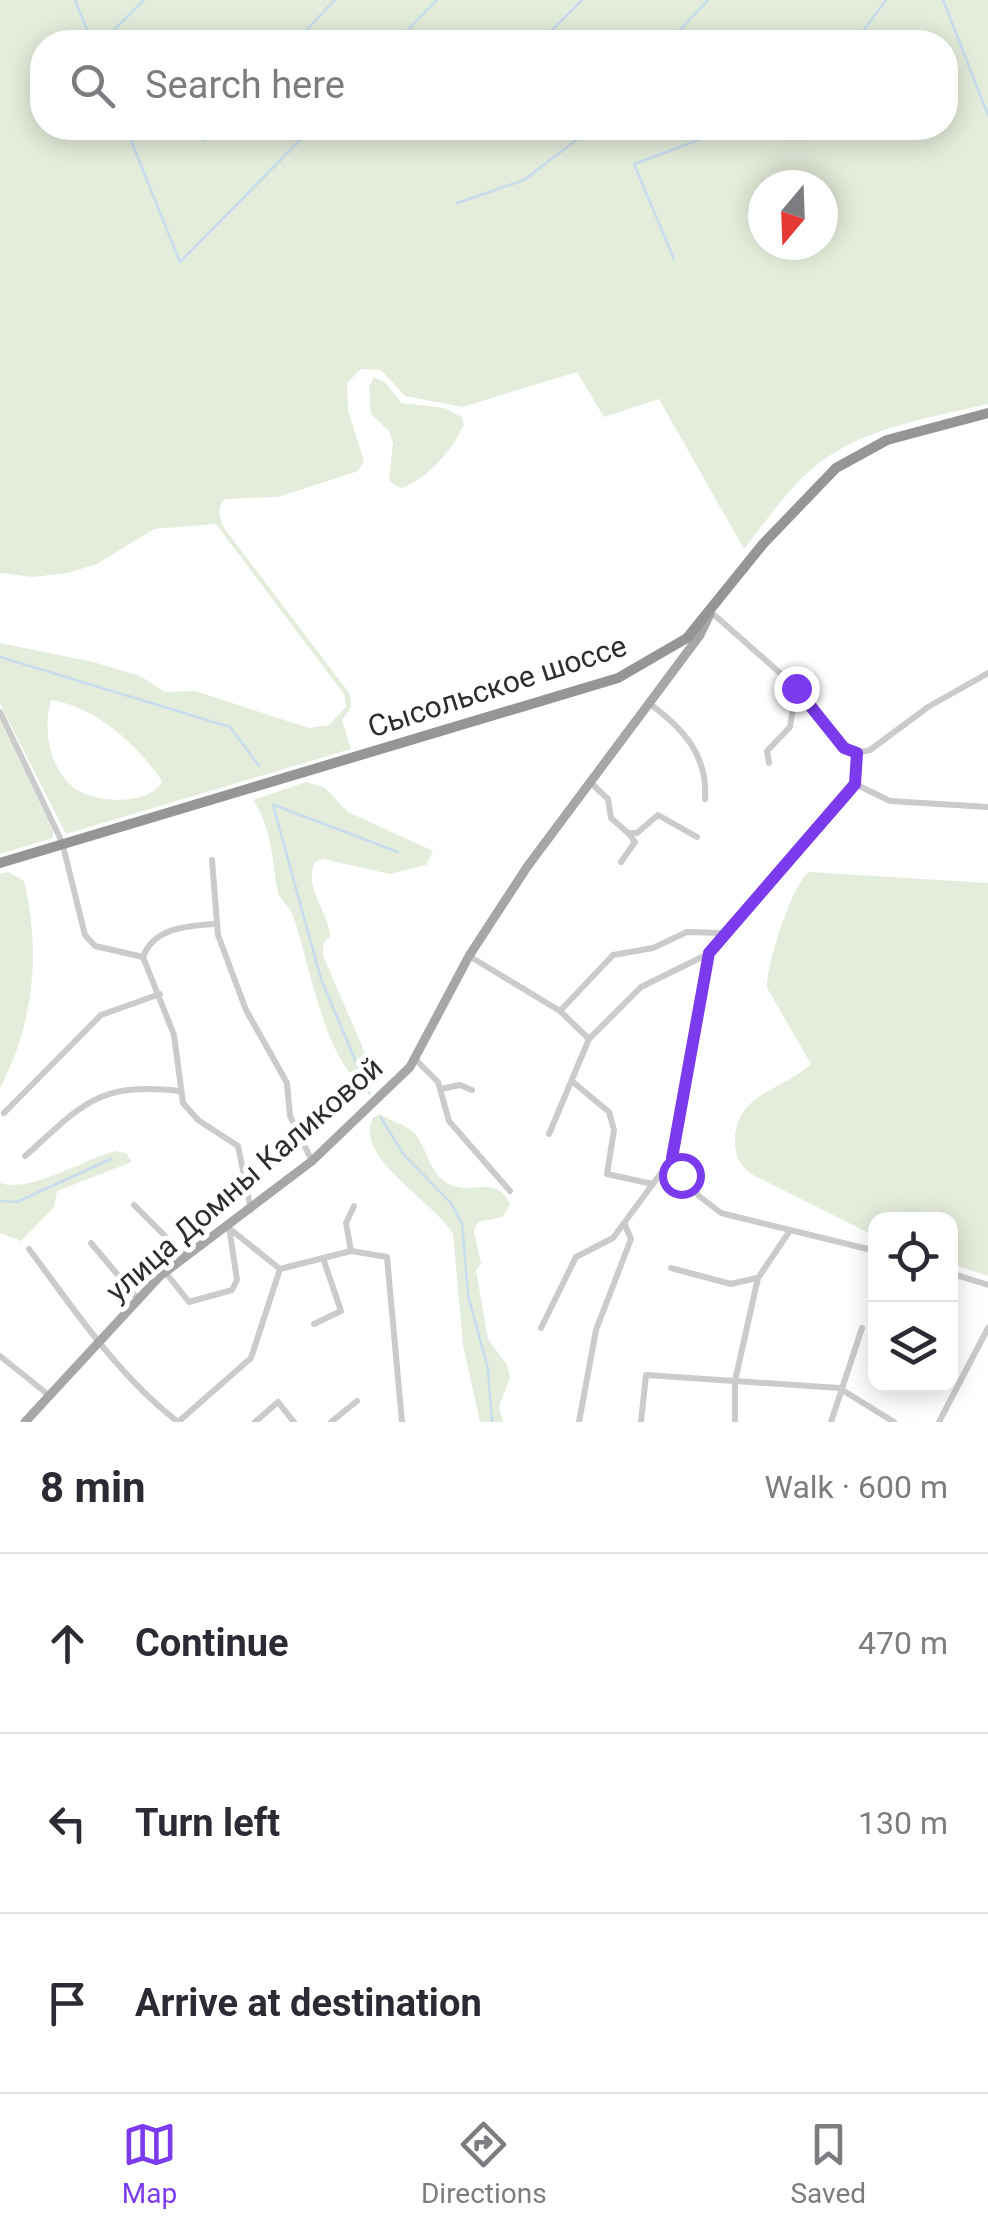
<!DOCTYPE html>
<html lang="en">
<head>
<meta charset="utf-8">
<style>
	:root { --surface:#fff; --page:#f7f7f7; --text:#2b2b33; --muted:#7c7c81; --line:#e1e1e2; --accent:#7c3aed }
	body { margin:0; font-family:Roboto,sans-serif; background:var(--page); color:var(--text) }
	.controls { position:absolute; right:30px; bottom:30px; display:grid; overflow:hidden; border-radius:20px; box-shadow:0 5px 25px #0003 }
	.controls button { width:90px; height:90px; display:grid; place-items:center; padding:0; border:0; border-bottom:2px solid var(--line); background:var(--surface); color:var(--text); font:50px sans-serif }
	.compass { position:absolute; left:748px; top:170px; width:90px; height:90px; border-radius:50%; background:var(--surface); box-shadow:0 5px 25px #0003; rotate:199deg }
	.stop { position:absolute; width:30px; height:30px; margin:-22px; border:8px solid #7c3aed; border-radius:50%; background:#fff }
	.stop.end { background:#7c3aed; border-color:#fff; box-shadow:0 2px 10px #0008 }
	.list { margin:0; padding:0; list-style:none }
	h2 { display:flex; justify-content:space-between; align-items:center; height:130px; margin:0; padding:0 40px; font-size:42px }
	h2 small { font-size:32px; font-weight:400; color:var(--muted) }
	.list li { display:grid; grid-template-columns:65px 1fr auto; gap:30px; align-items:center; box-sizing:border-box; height:180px; padding:0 40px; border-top:2px solid var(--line) }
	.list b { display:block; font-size:38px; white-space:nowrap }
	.list em { font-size:32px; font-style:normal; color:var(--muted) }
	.icon { flex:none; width:55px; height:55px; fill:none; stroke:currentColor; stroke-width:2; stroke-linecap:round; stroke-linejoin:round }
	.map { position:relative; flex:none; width:988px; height:1422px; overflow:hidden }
	.search { position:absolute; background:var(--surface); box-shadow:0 5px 25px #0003; left:30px; right:30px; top:30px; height:110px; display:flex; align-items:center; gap:25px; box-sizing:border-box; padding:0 35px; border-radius:40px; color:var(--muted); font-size:38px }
	.sheet { height:670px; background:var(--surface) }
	nav { display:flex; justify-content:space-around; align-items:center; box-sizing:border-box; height:140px; border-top:2px solid var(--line); background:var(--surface); font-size:28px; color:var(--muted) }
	nav a { display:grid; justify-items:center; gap:5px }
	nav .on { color:var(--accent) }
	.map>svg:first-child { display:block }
	.green { fill:#e4ecdb; fill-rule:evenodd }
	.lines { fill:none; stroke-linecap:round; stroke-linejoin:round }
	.stream { stroke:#c7ddec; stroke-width:2.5 }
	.minor { stroke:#cbcbcb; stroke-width:6 }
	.major { stroke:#a6a6a6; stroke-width:9 }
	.highway { stroke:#959595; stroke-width:10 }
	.route { stroke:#7c3aed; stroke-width:12 }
	.labels { text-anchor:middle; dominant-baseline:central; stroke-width:10; stroke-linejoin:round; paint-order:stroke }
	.street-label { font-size:30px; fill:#2e2e2e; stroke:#fff }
</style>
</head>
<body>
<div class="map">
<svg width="988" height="1422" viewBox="0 0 988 1422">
	<rect width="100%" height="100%" fill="#fff"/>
	<g class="green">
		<path d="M 0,0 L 988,0 L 988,404 C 925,419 851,429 803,477 C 781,499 763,525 744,549 L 659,399 L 604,417 L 577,372 L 462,407 L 405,396 L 381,370 L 361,369 L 347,383 L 348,410 L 364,461 L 358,471 L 278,497 L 225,499 C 215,509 220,522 227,532 L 350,694 L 351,707 L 342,720 L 351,749 L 66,834 L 0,704 L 0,643 L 93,662 L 140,676 L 165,692 L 195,691 L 309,728 L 329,725 L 346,707 L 344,694 L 216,524 L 154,529 L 97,564 L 67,573 L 33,577 L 0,573 ZM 42,42 L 946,42 L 946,128 L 42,128 ZM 763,185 L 823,185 L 823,245 L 763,245 ZM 51,700 C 96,707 137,744 162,781 C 150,805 102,803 81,792 C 50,776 42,730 51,700 Z"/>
		<path d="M 374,377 L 385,382 L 401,403 L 444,408 L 462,417 L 464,425 C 452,449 427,481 400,488 L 389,481 L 393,443 L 389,431 L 371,414 L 369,387 Z"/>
		<polygon points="0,719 53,831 53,838 0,854"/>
		<path d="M 306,782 L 325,788 L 348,812 L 433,851 L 426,865 L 390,874 L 323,859 L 315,862 C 303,888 328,910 330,936 L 323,944 L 323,956 L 376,1078 L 370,1087 C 325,1074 308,952 292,914 C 288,905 278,898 277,888 C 272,855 271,828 253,800 Z"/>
		<path d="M 8,872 L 24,881 C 41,952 34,1023 0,1088 L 0,874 Z"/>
		<path d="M 809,872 L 988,883 L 988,1276 L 951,1264 L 950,1220 L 876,1220 L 875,1236 L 755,1176 C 743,1169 736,1160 735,1145 C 733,1093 781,1092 811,1064 L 767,988 C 767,964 791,886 809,872 Z"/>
		<path d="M 380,1114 C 390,1121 407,1125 414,1133 C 428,1148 428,1173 449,1184 C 470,1196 498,1173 510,1205 L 502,1217 L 478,1222 L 474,1231 L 481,1264 L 476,1270 L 488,1339 L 507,1365 L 510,1377 L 499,1407 L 503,1422 L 480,1422 L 463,1345 L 453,1234 C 434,1201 353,1158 373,1118 Z"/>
		<path d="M 115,1151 L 126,1153 L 132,1162 L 57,1191 L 54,1207 L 21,1241 L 0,1233 L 0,1183 C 30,1193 84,1160 115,1151 Z"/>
	</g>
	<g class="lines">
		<g class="stream">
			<polyline points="75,0 92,42"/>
			<polyline points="943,0 988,115"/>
			<polyline points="110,34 144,0"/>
			<polyline points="295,42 335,0"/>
			<polyline points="396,42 437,0"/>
			<polyline points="540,42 582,0"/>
			<polyline points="669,42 708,0"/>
			<polyline points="855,42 886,0"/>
			<polyline points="126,128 180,262 312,128"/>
			<polyline points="203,141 216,128"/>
			<polyline points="457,203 524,180 592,128"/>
			<polyline points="674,259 634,164 731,128"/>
			<polyline points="0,657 230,727 259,766"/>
			<polyline points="273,805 321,979 369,1093"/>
			<polyline points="274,805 398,852"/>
			<polyline points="381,1118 404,1155 451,1203 462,1223 468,1295 488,1369 492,1422"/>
			<polyline points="0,1201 17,1202 111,1159"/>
		</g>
		<g class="minor">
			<polyline points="711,612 796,687 844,747 857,753 870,750 928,707 988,673"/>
			<path d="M 650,704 C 684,729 708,756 705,799"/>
			<polyline points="0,712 62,842 85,935 95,946 143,957 174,1035 183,1103 198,1120 238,1146 251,1210"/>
			<polyline points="769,763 767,751 790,727 796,689"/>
			<polyline points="590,782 608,799 611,818 628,833 637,833 658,815 697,837"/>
			<polyline points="855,784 890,801 988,807"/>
			<polyline points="212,860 218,935 246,1010 287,1083 290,1116 312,1161"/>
			<polyline points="621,862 635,842 629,834"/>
			<polyline points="469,956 560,1011 589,1039 549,1134"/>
			<path d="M 143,957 C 154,927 188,926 215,924"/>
			<polyline points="560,1011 613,955 653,948 687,932 721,933"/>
			<polyline points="589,1039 641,987 708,954"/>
			<polyline points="415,1059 438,1082 449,1121 510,1191"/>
			<polyline points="573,1082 609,1112 614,1130 607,1174 653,1184"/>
			<polyline points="440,1089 460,1085 472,1090"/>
			<polyline points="4,1113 101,1015 160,994"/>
			<path d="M 25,1156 C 84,1104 96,1082 180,1091"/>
			<polyline points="672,1159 699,1196 721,1213 876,1251"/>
			<polyline points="134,1205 186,1257"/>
			<polyline points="230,1229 280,1269"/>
			<polyline points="91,1243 138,1299"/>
			<path d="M 29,1249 C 74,1309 118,1376 178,1422"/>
			<polyline points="351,1251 346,1223 354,1206"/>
			<polyline points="671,1268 731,1284 757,1278"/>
			<polyline points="280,1269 351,1251 387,1257 402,1422"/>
			<polyline points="166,1273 189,1302 232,1290 237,1280 229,1227"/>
			<polyline points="950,1273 988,1285"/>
			<polyline points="314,1324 341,1311 324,1261"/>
			<polyline points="541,1328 576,1257 613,1238 672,1158 709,953 850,795 857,753"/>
			<polyline points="0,1356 50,1396"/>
			<polyline points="178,1422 251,1358 280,1269"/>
			<polyline points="255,1422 278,1402 294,1422"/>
			<polyline points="331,1422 357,1401"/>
			<polyline points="579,1422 596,1330 631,1239 625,1225"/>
			<polyline points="641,1422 646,1375 839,1388 894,1422"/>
			<polyline points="735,1422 735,1381 758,1278 789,1232"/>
			<polyline points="831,1422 862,1328"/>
			<polyline points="939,1422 988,1328"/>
		</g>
		<polyline class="major" points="25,1422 160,1276 312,1161 410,1067 469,956 527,867 700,635 710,614"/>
		<polyline class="highway" points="0,863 618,678 687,638 763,544 836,468 887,440 988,413"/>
	</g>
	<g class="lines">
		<polyline class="route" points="681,1175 672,1158 709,953 855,784 857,753 844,748 796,688"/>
	</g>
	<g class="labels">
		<g class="street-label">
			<text transform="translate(497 686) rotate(-18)">Сысольское шоссе</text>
			<text transform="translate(244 1179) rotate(-41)">улица Домны Каликовой</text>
		</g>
	</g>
</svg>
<div class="controls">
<button><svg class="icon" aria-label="locate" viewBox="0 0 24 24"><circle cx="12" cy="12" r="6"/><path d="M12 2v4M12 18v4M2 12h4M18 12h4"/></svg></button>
<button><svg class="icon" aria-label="layers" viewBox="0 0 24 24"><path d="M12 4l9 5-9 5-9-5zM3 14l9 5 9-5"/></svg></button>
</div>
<svg class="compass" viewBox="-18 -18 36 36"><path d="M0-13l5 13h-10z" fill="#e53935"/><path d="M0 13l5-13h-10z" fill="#7c7c81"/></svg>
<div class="stop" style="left:681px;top:1175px"></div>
<div class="stop end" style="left:796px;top:688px"></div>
<div class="search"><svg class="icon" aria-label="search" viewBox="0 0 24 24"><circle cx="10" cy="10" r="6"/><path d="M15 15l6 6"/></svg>Search here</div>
</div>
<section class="sheet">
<h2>8 min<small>Walk · 600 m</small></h2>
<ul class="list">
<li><svg class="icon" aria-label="ahead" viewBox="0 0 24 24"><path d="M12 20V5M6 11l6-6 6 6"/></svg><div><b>Continue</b></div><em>470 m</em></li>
<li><svg class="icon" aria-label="left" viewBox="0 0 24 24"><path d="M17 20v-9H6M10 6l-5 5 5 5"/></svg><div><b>Turn left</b></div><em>130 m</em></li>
<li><svg class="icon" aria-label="arrive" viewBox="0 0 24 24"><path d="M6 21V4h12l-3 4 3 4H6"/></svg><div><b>Arrive at destination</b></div></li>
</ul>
</section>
<nav>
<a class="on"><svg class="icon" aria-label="map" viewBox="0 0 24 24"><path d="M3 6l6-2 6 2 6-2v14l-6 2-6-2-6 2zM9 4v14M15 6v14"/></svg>Map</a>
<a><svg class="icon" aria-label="directions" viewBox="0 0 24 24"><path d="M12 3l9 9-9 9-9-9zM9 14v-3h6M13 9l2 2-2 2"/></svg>Directions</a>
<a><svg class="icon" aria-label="saved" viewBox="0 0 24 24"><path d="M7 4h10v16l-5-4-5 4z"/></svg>Saved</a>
</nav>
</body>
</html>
